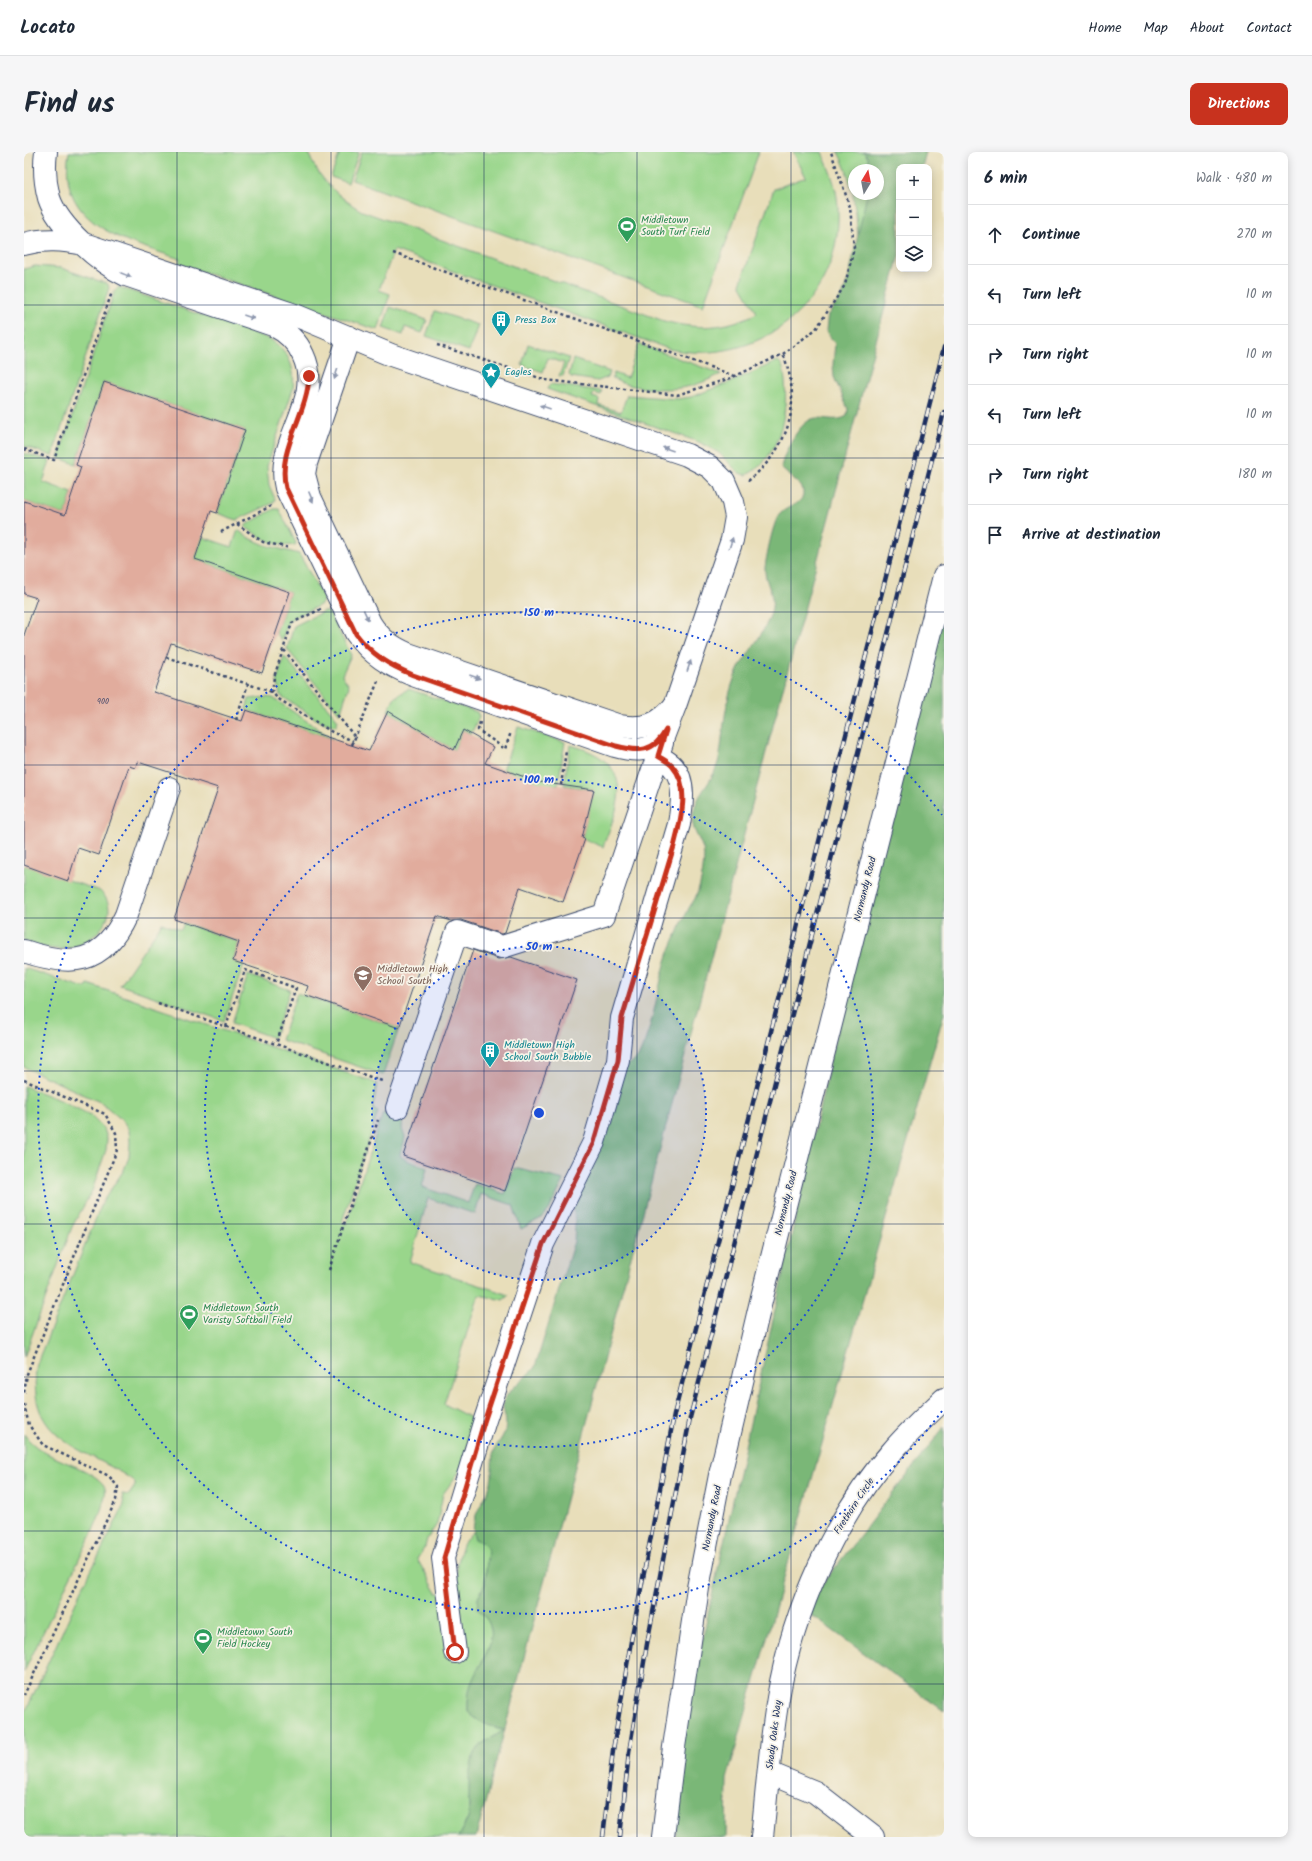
<!DOCTYPE html>
<html lang="en">
<head>
<meta charset="utf-8">
<style>
	:root { --surface:#fff; --page:#f6f6f7; --text:#1f2937; --muted:#747a83; --line:#e0e1e3; --accent:#c8321e }
	body { margin:0; font-family:Kalam,sans-serif; background:var(--page); color:var(--text) }
	.controls { position:absolute; right:12px; top:12px; display:grid; overflow:hidden; border-radius:8px; box-shadow:0 2px 10px #0003 }
	.controls button { width:36px; height:36px; display:grid; place-items:center; padding:0; border:0; border-bottom:1px solid var(--line); background:var(--surface); color:var(--text); font:20px sans-serif }
	.compass { position:absolute; left:824px; top:12px; width:36px; height:36px; border-radius:50%; background:var(--surface); box-shadow:0 2px 10px #0003; rotate:10deg }
	.stop { position:absolute; width:12px; height:12px; margin:-9px; border:3px solid #c8321e; border-radius:50%; background:#fff }
	.stop.end { background:#c8321e; border-color:#fff; box-shadow:0 1px 4px #0008 }
	.list { margin:0; padding:0; list-style:none }
	h2 { display:flex; justify-content:space-between; align-items:center; height:52px; margin:0; padding:0 16px; font-size:17px }
	h2 small { font-size:13px; font-weight:400; color:var(--muted) }
	.list li { display:grid; grid-template-columns:26px 1fr auto; gap:12px; align-items:center; box-sizing:border-box; height:60px; padding:0 16px; border-top:1px solid var(--line) }
	.list b { display:block; font-size:15px; white-space:nowrap }
	.list em { font-size:13px; font-style:normal; color:var(--muted) }
	.icon { flex:none; width:22px; height:22px; fill:none; stroke:currentColor; stroke-width:2; stroke-linecap:round; stroke-linejoin:round }
	.map { position:relative; flex:none; width:920px; height:1685px; overflow:hidden; border-radius:8px }
	header { display:flex; align-items:center; gap:24px; box-sizing:border-box; height:56px; padding:0 20px; background:var(--surface); border-bottom:1px solid var(--line) }
	header strong { font-size:19px }
	nav { display:flex; gap:22px; margin-inline-start:auto; font-size:14px }
	.intro { display:flex; align-items:center; justify-content:space-between; box-sizing:border-box; height:96px; padding:0 24px }
	h1 { margin:0; font-size:28px }
	.button { padding:10px 18px; border-radius:8px; background:var(--accent); color:#fff; font-size:14px; font-weight:700 }
	main { display:flex; gap:24px; padding:0 24px }
	aside { flex:1; background:var(--surface); border-radius:8px; box-shadow:0 2px 10px #0003 }
	.map>svg:first-child { display:block }
	.green { fill:#99d68b; stroke:#5a8274 }
	.forest { fill:#7ab777; stroke:#4a736a }
	.building { fill:#e1ac9d }
	.lines { fill:none; stroke-linecap:round; stroke-linejoin:round }
	.minor-casing { stroke:#3a496c; stroke-width:24 }
	.path { stroke:#3a496c; stroke-width:2.5; stroke-dasharray:3 3; stroke-linecap:butt }
	.minor { stroke:#fff; stroke-width:22 }
	.rail-casing { stroke:#1b2f5e; stroke-width:4.5 }
	.rail { stroke:#f7f3e8; stroke-width:3; stroke-dasharray:9; stroke-linecap:butt }
	.oneway { fill:#8d97ae }
	.route { stroke:#c8321e; stroke-width:5 }
	.grid { fill:none; stroke:#1b2f5e; stroke-width:1; stroke-opacity:0.55 }
	.ring { fill:none; stroke:#1d4ed8; stroke-width:2; stroke-dasharray:2 4 }
	.labels { text-anchor:middle; dominant-baseline:central; stroke-width:3.5; stroke-linejoin:round; paint-order:stroke }
	.number-label { font-size:8px; fill:#4c4e6e }
	.leisure-label { font-size:10px; fill:#27864d; stroke:#f7f3e8; text-anchor:start }
	.culture-label { font-size:10px; fill:#0d838f; stroke:#f7f3e8; text-anchor:start }
	.street-label { font-size:10px; fill:#1b2f5e; stroke:#f7f3e8 }
	.education-label { font-size:10px; fill:#785e54; stroke:#f7f3e8; text-anchor:start }
	.centre { fill:#1d4ed8; stroke:#f7f3e8; stroke-width:2 }
	.ring-label { font-size:12px; text-anchor:middle; font-weight:bold; fill:#1d4ed8; stroke:#f7f3e8; stroke-width:3.5; stroke-linejoin:round; paint-order:stroke }
</style>
</head>
<body>
<header>
<strong>Locato</strong>
<nav><a>Home</a><a>Map</a><a>About</a><a>Contact</a></nav>
</header>
<div class="intro"><h1>Find us</h1><a class="button">Directions</a></div>
<main>
<div class="map">
<svg width="920" height="1685" viewBox="0 0 920 1685">
	<rect width="100%" height="100%" fill="#f7f3e8"/>
	<filter id="ink" filterUnits="userSpaceOnUse"><feTurbulence type="fractalNoise" baseFrequency=".025" numOctaves="2"/><feDisplacementMap in="SourceGraphic" scale="8" xChannelSelector="R" yChannelSelector="G"/><feConvolveMatrix kernelMatrix="1 2 1 2 8 2 1 2 1" color-interpolation-filters="sRGB"/></filter>
	<filter id="wash" filterUnits="userSpaceOnUse"><feTurbulence type="fractalNoise" baseFrequency=".012" numOctaves="4" result="noise"/><feDisplacementMap in="SourceGraphic" scale="16" xChannelSelector="R" yChannelSelector="G"/><feGaussianBlur stdDeviation="0.9" result="paint"/><feColorMatrix in="noise" values="0 0 0 0 0 0 0 0 0 0 0 0 0 0 0 0 0 1.4 0 .05"/><feComposite in="paint" operator="in"/></filter>
	<g filter="url(#wash)">
		<rect width="100%" height="100%" fill="#e8deba"/>
		<g class="green">
			<path d="M 45,0 L 284,0 C 293,25 315,46 338,59 L 640,169 C 673,178 702,177 733,161 L 716,132 L 750,37 L 782,25 L 769,0 L 798,0 C 806,19 814,37 814,58 C 818,151 734,216 645,197 L 370,98 L 355,138 L 366,142 L 354,178 L 155,112 L 156,107 C 103,89 32,74 45,0 Z"/>
			<polygon points="316,0 335,0 324,31 307,25"/>
			<polygon points="338,0 735,0 679,154 328,28"/>
			<path d="M 814,0 L 843,0 L 852,18 L 830,18 L 830,42 L 847,42 L 834,84 C 831,52 829,29 814,0 Z"/>
			<polygon points="11,114 37,116 84,132 85,136 28,304 0,294 0,117"/>
			<path d="M 95,135 L 241,185 C 263,195 272,214 269,237 L 243,314 L 245,333 L 251,347 L 249,351 L 213,368 L 193,361 L 221,278 L 80,230 L 52,312 L 34,306 L 91,138 Z"/>
			<polygon points="366,155 403,168 398,181 381,175 379,183 359,176"/>
			<polygon points="411,159 454,173 445,199 402,184"/>
			<polygon points="504,192 545,206 539,224 535,224 540,211 524,206 519,220 498,213"/>
			<path d="M 615,192 L 697,222 C 686,227 674,233 662,235 C 643,239 604,237 588,226 L 590,221 L 603,226 Z"/>
			<polygon points="549,207 586,220 584,225 574,229 547,225 545,223"/>
			<path d="M 754,209 C 760,213 760,222 761,229 C 764,261 755,308 722,323 L 715,321 L 695,301 L 675,290 L 523,237 L 526,232 L 578,239 L 577,243 L 570,241 L 568,245 L 575,247 L 574,253 L 597,260 L 603,243 L 653,247 L 667,245 L 709,229 Z"/>
			<polygon points="0,301 26,309 19,330 48,341 41,363 0,349"/>
			<path d="M 250,357 L 255,357 L 272,391 L 271,393 C 252,396 236,385 221,375 L 222,373 Z"/>
			<polygon points="214,378 223,385 241,393 275,402 299,445 299,449 296,453 265,468 258,488 252,481 266,440 171,407 178,385 208,395"/>
			<polygon points="300,459 305,460 327,503 318,523 325,534 316,562 263,497 270,474"/>
			<polygon points="260,504 314,568 312,574 295,569 256,543 253,528"/>
			<polygon points="384,537 453,560 455,565 447,582 439,578 430,598 364,559 370,546"/>
			<polygon points="243,545 249,546 309,587 222,558 225,547"/>
			<polygon points="494,575 541,590 534,633 526,632 525,634 479,618"/>
			<path d="M 546,593 C 574,600 599,614 594,648 C 592,664 584,680 579,695 L 558,686 L 569,638 L 540,633 Z"/>
			<path d="M 0,713 L 76,739 C 102,763 65,796 39,797 C 26,798 12,793 0,789 Z"/>
			<polygon points="138,771 157,778 160,771 215,790 209,809 220,812 200,869 96,833"/>
			<path d="M 0,816 L 58,835 L 62,835 L 64,832 L 352,931 C 354,939 349,948 349,957 L 354,960 L 318,1070 L 322,1072 L 359,961 C 371,964 380,962 378,976 C 378,980 381,982 381,985 C 381,991 376,998 376,1004 L 382,1008 L 403,1016 L 398,1035 L 444,1051 L 451,1032 L 481,1042 L 490,1016 L 540,1028 L 525,1058 L 519,1065 L 497,1077 L 489,1053 L 457,1042 L 451,1062 L 404,1046 L 386,1110 L 485,1143 L 479,1148 L 455,1143 L 420,1252 L 447,1266 L 450,1269 L 438,1316 L 419,1342 L 413,1372 L 403,1387 L 401,1395 L 393,1407 L 413,1441 L 431,1443 C 433,1424 432,1393 449,1380 L 451,1387 L 459,1390 L 464,1396 L 461,1432 L 454,1446 L 453,1457 C 484,1482 457,1504 448,1532 C 444,1541 444,1550 444,1560 L 481,1578 L 472,1583 L 445,1648 L 445,1664 L 434,1685 L 0,1685 L 0,1563 L 58,1437 L 100,1353 L 98,1342 L 105,1343 L 111,1334 L 111,1330 C 63,1294 0,1293 13,1211 L 79,1049 L 100,1018 L 105,1005 L 106,990 L 105,978 L 99,969 L 78,951 L 0,915 Z"/>
			<polygon points="224,823 266,838 250,886 208,871"/>
			<polygon points="273,841 375,876 359,923 257,888"/>
			<polygon points="0,934 36,948 66,963 80,977 83,986 82,998 68,1039 48,1075 0,1205"/>
			<path d="M 0,1282 C 18,1309 61,1311 79,1332 C 82,1336 82,1342 80,1347 C 75,1370 62,1392 52,1414 C 34,1449 17,1485 0,1520 Z"/>
		</g>
		<g class="forest">
			<path d="M 840,0 L 902,0 L 898,15 L 875,15 L 875,103 L 452,1685 L 434,1685 L 445,1664 L 445,1623 L 450,1601 L 459,1591 L 481,1578 C 465,1574 457,1572 444,1560 C 444,1550 444,1541 447,1532 C 457,1505 484,1482 453,1457 L 454,1446 L 461,1432 L 464,1396 L 459,1390 L 451,1387 C 444,1364 462,1350 467,1330 C 469,1321 467,1312 469,1302 C 472,1290 481,1287 482,1272 C 482,1264 477,1255 480,1248 C 484,1238 503,1225 511,1215 L 550,1089 L 551,1071 L 549,1055 L 582,978 C 588,972 590,969 586,962 C 589,952 595,923 600,916 C 604,910 613,909 615,903 C 631,871 633,833 645,800 C 651,785 658,770 665,756 C 667,752 671,748 672,744 C 677,734 683,704 678,694 C 672,680 666,675 670,658 C 674,641 687,631 692,616 C 696,607 697,596 698,586 C 701,562 704,537 715,516 C 725,499 745,475 748,456 C 751,441 740,430 741,416 C 742,406 749,371 755,363 C 764,352 784,353 778,335 L 757,316 C 759,302 776,266 793,266 C 803,266 814,270 823,264 L 824,257 L 810,225 L 809,213 L 811,192 L 802,179 L 803,170 L 804,163 L 818,144 L 824,128 L 843,42 L 854,42 L 854,18 L 845,18 L 844,6 Z"/>
			<polygon points="920,463 920,861 703,1627 702,1685 652,1685 654,1598 862,655"/>
			<polygon points="920,1275 920,1559 779,1457"/>
		</g>
		<g id="blocks">
			<g class="building">
				<polygon points="80,230 221,278 193,361 187,359 171,407 266,440 238,521 147,491 130,540 218,569 222,558 345,599 364,559 430,598 439,578 469,595 461,611 515,630 570,638 558,686 561,687 539,750 496,735 481,781 478,782 437,768 427,769 413,764 375,876 281,843 284,834 209,809 215,790 150,767 194,636 114,610 111,616 105,614 75,703 54,696 44,729 0,713 0,483 13,446 0,442 0,349 41,363 57,315 52,313"/>
				<polygon points="449,798 474,807 487,805 553,828 481,1039 379,1004"/>
			</g>
		</g>
	</g>
	<g filter="url(#ink)">
		<use href="#blocks" fill-opacity="0" stroke="#3a496c" stroke-width="1"/>
		<g class="lines">
			<g class="minor-casing">
				<g id="minor">
					<path d="M 0,92 C 21,86 39,88 60,92 L 271,163 L 367,203 L 663,303 L 686,315 L 700,329 L 709,350 L 712,365 L 708,388 L 652,551 L 639,585 C 626,601 609,599 591,594 L 389,523 C 365,513 348,503 332,481 L 262,336 C 250,290 301,249 279,203 C 273,189 263,180 249,173 L 102,123 C 76,111 34,74 25,46 C 21,31 20,15 22,0"/>
					<path d="M 325,185 L 282,311 L 280,322 L 286,345 L 346,471 C 356,487 368,495 384,502 L 596,574 C 619,578 636,573 651,553"/>
					<path d="M 0,799 C 47,815 79,813 102,763 L 145,636"/>
					<polyline points="373,956 433,780 478,795 580,763 638,591"/>
					<path d="M 431,1500 L 419,1406 L 460,1271 L 519,1092 L 570,990 L 594,908 L 598,866 L 655,672 C 658,654 662,629 649,615 C 645,610 638,607 633,604"/>
					<polyline points="745,1621 791,1640 849,1685"/>
					<polyline points="639,1685 650,1595 674,1436 696,1323 738,1145 920,424"/>
					<path d="M 738,1685 C 743,1639 746,1592 754,1546 C 769,1458 811,1363 871,1296 C 886,1279 903,1263 920,1247"/>
				</g>
			</g>
			<g class="path">
				<polyline points="369,101 711,224"/>
				<polyline points="413,193 522,228 653,243 707,226 759,202 792,177 821,133 830,96 826,55 807,0"/>
				<polyline points="0,297 30,308 88,140"/>
				<path d="M 724,329 C 765,296 779,252 759,202"/>
				<polyline points="213,372 239,390 266,396"/>
				<polyline points="197,380 247,354"/>
				<polyline points="297,457 268,471 250,525 248,540 253,546 308,580 329,589"/>
				<polyline points="260,498 331,585"/>
				<polyline points="142,505 248,540"/>
				<polyline points="212,568 224,532"/>
				<polyline points="456,570 454,578 481,597 487,580"/>
				<polyline points="328,593 354,529"/>
				<polyline points="537,633 542,599"/>
				<polyline points="134,851 358,929"/>
				<polyline points="202,875 221,818 272,836 252,892"/>
				<polyline points="0,928 81,962 92,981 93,998 3,1222 0,1241"/>
				<polyline points="305,1118 354,968"/>
				<polyline points="0,1252 5,1273 19,1293 85,1324 94,1335 92,1348 0,1543"/>
			</g>
			<use href="#minor" class="minor"/>
			<g class="rail-casing">
				<g id="rail">
					<polyline points="579,1685 589,1598 607,1489 650,1263 920,195"/>
					<polyline points="596,1685 605,1600 623,1492 666,1266 920,260"/>
				</g>
			</g>
			<use href="#rail" class="rail"/>
		</g>
		<defs><path id="oneway-solid" d="M-6-.8H1V-3.2L6.5 0L1 3.2V.8H-6Z"/></defs>
		<g class="oneway">
			<use href="#oneway-solid" transform="translate(102 123) rotate(22)"/>
			<use href="#oneway-solid" transform="translate(225 165) rotate(19)"/>
			<use href="#oneway-solid" transform="translate(312 222) rotate(108)"/>
			<use href="#oneway-solid" transform="translate(521 255) rotate(-161)"/>
			<use href="#oneway-solid" transform="translate(644 297) rotate(-161)"/>
			<use href="#oneway-solid" transform="translate(287 345) rotate(67)"/>
			<use href="#oneway-solid" transform="translate(707 391) rotate(-72)"/>
			<use href="#oneway-solid" transform="translate(342 463) rotate(65)"/>
			<use href="#oneway-solid" transform="translate(665 514) rotate(-71)"/>
			<use href="#oneway-solid" transform="translate(451 525) rotate(19)"/>
		</g>
	</g>
	<g class="lines" filter="url(#ink)">
		<path class="route" d="M 285,224 C 284,262 252,298 262,336 L 332,482 C 348,503 365,513 389,523 L 592,594 C 614,600 630,601 642,578 L 634,604 C 638,607 645,610 649,615 C 667,635 656,671 650,694 L 598,866 L 594,908 L 570,990 L 519,1092 L 460,1270 L 420,1406 L 431,1500"/>
	</g>
	<path class="grid" d="M 153,0 L 153,1685M 307,0 L 307,1685M 460,0 L 460,1685M 613,0 L 613,1685M 767,0 L 767,1685M 0,153 L 920,153M 0,306 L 920,306M 0,460 L 920,460M 0,613 L 920,613M 0,766 L 920,766M 0,919 L 920,919M 0,1072 L 920,1072M 0,1225 L 920,1225M 0,1379 L 920,1379M 0,1532 L 920,1532"/>
	<circle cx="515" cy="961" r="167" fill="#1d4ed8" fill-opacity=".12"/>
	<g class="ring">
		<circle cx="515" cy="961" r="167"/>
		<circle cx="515" cy="961" r="334"/>
		<path d="M918 1259A501 501 0 1 1 918 663"/>
	</g>
	<defs>
		<g id="stadium-pin" transform="scale(1)"><path d="M0 17L-7.5 6A9.5 9.5 0 1 1 7.5 6Z" fill="#2e9e5b" stroke="#f7f3e8"/><path d="M0-5a6.5 5 0 1 0 0 10a6.5 5 0 1 0 0-10ZM-3.5-1.8h7v3.6h-7Z" fill="#fff"/></g>
		<g id="building-pin" transform="scale(1)"><path d="M0 17L-7.5 6A9.5 9.5 0 1 1 7.5 6Z" fill="#0f9aa8" stroke="#f7f3e8"/><path d="M-4-6H4V6H1V3H-1V6H-4ZM-2.5-4.3h1.7v1.8h-1.7ZM.8-4.3h1.7v1.8H.8ZM-2.5-1h1.7V.8h-1.7ZM.8-1h1.7V.8H.8Z" fill="#fff"/></g>
		<g id="sight-pin" transform="scale(1)"><path d="M0 17L-7.5 6A9.5 9.5 0 1 1 7.5 6Z" fill="#0f9aa8" stroke="#f7f3e8"/><path d="M0-6L1.8-2.2L6-1.7L2.9 1.2L3.7 5.4L0 3.3L-3.7 5.4L-2.9 1.2L-6-1.7L-1.8-2.2Z" fill="#fff"/></g>
		<g id="school-pin" transform="scale(1)"><path d="M0 17L-7.5 6A9.5 9.5 0 1 1 7.5 6Z" fill="#8d6e63" stroke="#f7f3e8"/><path d="M0-5L7-2L0 1L-7-2ZM-4 1L0 2.5L4 1V4Q0 6-4 4Z" fill="#fff"/></g>
	</defs>
	<g fill-rule="evenodd">
		<use href="#stadium-pin" x="603" y="74"/>
		<use href="#building-pin" x="477" y="168"/>
		<use href="#sight-pin" x="467" y="220"/>
		<use href="#school-pin" x="339" y="823"/>
		<use href="#building-pin" x="466" y="899"/>
		<use href="#stadium-pin" x="165" y="1162"/>
		<use href="#stadium-pin" x="179" y="1486"/>
	</g>
	<g class="labels">
		<g class="number-label">
			<text x="79" y="549">900</text>
		</g>
		<g class="leisure-label">
			<text x="617" y="68">Middletown<tspan x="617" dy="12">South Turf Field</tspan></text>
			<text x="179" y="1156">Middletown South<tspan x="179" dy="12">Varisty Softball Field</tspan></text>
			<text x="193" y="1480">Middletown South<tspan x="193" dy="12">Field Hockey</tspan></text>
		</g>
		<g class="culture-label">
			<text x="491" y="168">Press Box</text>
			<text x="481" y="220">Eagles</text>
			<text x="480" y="893">Middletown High<tspan x="480" dy="12">School South Bubble</tspan></text>
		</g>
		<g class="street-label">
			<text transform="translate(841 737) rotate(-76)">Normandy Road</text>
			<text transform="translate(762 1051) rotate(-76)">Normandy Road</text>
			<text transform="translate(830 1354) rotate(-57)">Firethorn Circle</text>
			<text transform="translate(688 1366) rotate(-79)">Normandy Road</text>
			<text transform="translate(750 1583) rotate(-83)">Shady Oaks Way</text>
		</g>
		<g class="education-label">
			<text x="353" y="817">Middletown High<tspan x="353" dy="12">School South</tspan></text>
		</g>
	</g>
	<circle cx="515" cy="961" r="6" class="centre"/>
	<g class="ring-label">
		<text x="515" y="464">150 m</text>
		<text x="515" y="631">100 m</text>
		<text x="515" y="798">50 m</text>
	</g>
</svg>
<div class="controls">
<button>+</button>
<button>−</button>
<button><svg class="icon" aria-label="layers" viewBox="0 0 24 24"><path d="M12 4l9 5-9 5-9-5zM3 14l9 5 9-5"/></svg></button>
</div>
<svg class="compass" viewBox="-18 -18 36 36"><path d="M0-13l5 13h-10z" fill="#e53935"/><path d="M0 13l5-13h-10z" fill="#747a83"/></svg>
<div class="stop" style="left:431px;top:1500px"></div>
<div class="stop end" style="left:285px;top:224px"></div>
</div>
<aside>
<h2>6 min<small>Walk · 480 m</small></h2>
<ul class="list">
<li><svg class="icon" aria-label="ahead" viewBox="0 0 24 24"><path d="M12 20V5M6 11l6-6 6 6"/></svg><div><b>Continue</b></div><em>270 m</em></li>
<li><svg class="icon" aria-label="left" viewBox="0 0 24 24"><path d="M17 20v-9H6M10 6l-5 5 5 5"/></svg><div><b>Turn left</b></div><em>10 m</em></li>
<li><svg class="icon" aria-label="right" viewBox="0 0 24 24"><path d="M7 20v-9h11M14 6l5 5-5 5"/></svg><div><b>Turn right</b></div><em>10 m</em></li>
<li><svg class="icon" aria-label="left" viewBox="0 0 24 24"><path d="M17 20v-9H6M10 6l-5 5 5 5"/></svg><div><b>Turn left</b></div><em>10 m</em></li>
<li><svg class="icon" aria-label="right" viewBox="0 0 24 24"><path d="M7 20v-9h11M14 6l5 5-5 5"/></svg><div><b>Turn right</b></div><em>180 m</em></li>
<li><svg class="icon" aria-label="arrive" viewBox="0 0 24 24"><path d="M6 21V4h12l-3 4 3 4H6"/></svg><div><b>Arrive at destination</b></div></li>
</ul>
</aside>
</main>
</body>
</html>
